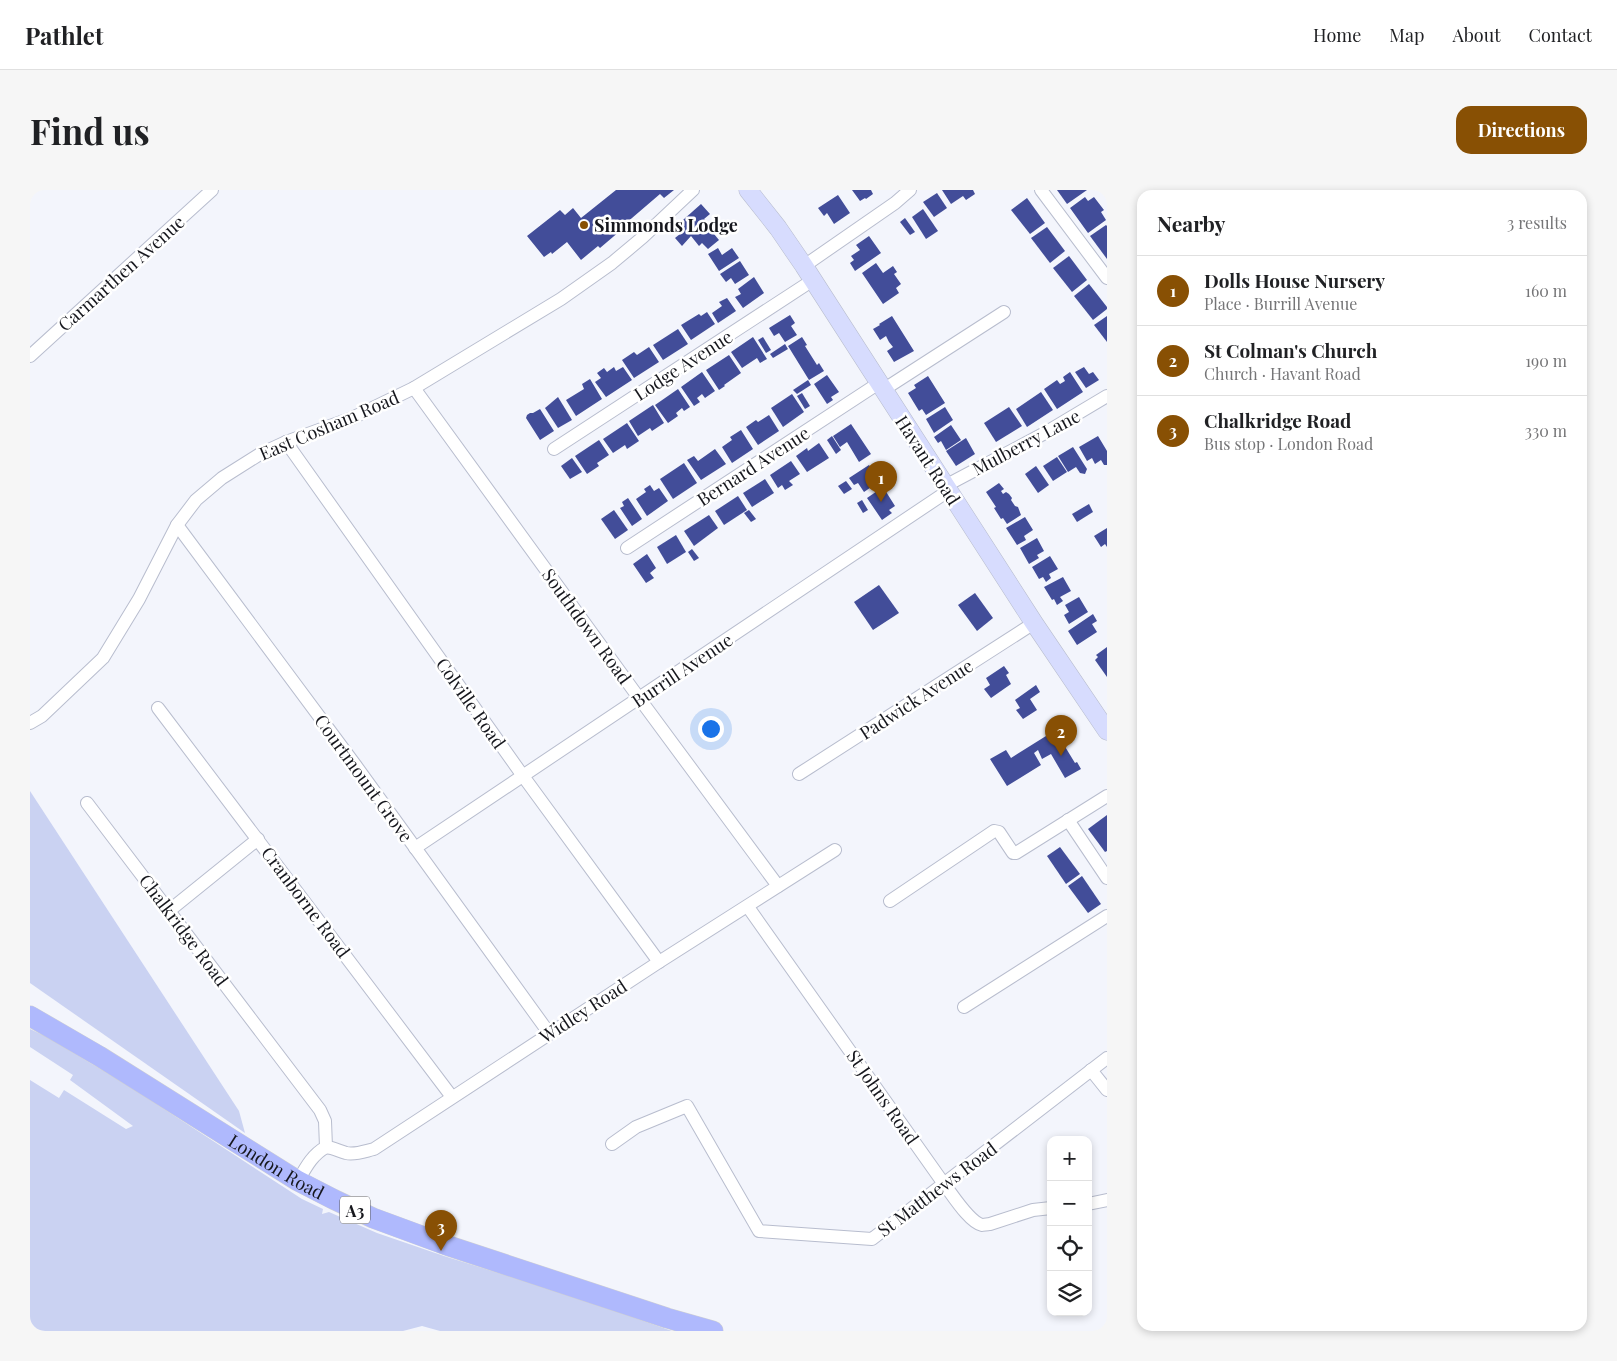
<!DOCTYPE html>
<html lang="en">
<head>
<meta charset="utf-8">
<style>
	:root { --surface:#fff; --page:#f6f6f6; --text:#202124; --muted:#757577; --line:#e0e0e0; --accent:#885004 }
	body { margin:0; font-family:"Playfair Display",serif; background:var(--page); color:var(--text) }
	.controls { position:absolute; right:15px; bottom:15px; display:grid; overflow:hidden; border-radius:10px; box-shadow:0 2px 8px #0003 }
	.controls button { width:45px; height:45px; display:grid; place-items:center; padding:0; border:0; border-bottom:1px solid var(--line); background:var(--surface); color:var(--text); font:25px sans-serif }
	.you { position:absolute; left:680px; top:538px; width:18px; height:18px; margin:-12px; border:4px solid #fff; border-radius:50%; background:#1a73e8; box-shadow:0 0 0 8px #1a73e833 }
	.badge { display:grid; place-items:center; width:32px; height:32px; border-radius:50%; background:var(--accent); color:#fff; font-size:16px; font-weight:700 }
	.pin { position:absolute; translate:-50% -41px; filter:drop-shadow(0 1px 2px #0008) }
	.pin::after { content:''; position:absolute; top:26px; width:18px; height:15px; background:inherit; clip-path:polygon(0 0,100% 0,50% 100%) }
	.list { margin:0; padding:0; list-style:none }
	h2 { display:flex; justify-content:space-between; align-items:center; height:65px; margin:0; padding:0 20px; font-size:21px }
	h2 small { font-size:16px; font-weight:400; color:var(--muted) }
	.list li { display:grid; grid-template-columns:32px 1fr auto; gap:15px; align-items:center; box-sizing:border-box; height:70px; padding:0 20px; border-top:1px solid var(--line) }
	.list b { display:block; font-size:19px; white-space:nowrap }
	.list p { margin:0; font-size:16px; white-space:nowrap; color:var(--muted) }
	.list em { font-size:16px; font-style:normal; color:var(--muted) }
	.icon { flex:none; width:28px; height:28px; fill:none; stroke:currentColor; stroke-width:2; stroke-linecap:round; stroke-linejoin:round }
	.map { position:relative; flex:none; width:1077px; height:1141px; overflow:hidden; border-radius:15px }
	header { display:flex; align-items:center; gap:30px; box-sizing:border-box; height:70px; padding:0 25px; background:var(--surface); border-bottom:1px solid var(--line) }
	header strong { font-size:24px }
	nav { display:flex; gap:28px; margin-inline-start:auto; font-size:18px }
	.intro { display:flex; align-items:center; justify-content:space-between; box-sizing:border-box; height:120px; padding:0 30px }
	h1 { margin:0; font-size:35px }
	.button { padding:12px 22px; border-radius:15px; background:var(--accent); color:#fff; font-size:18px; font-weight:700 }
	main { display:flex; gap:30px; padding:0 30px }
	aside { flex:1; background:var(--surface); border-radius:15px; box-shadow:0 2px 8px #0003 }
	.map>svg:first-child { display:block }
	.green { fill:#cad2f2 }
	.building { fill:#424d99 }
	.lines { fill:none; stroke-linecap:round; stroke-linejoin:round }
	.street-casing { stroke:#b8bdce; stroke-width:14 }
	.secondary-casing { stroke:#b8bdce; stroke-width:19 }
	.primary-casing { stroke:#d0d1d2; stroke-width:21 }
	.street { stroke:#fff; stroke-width:12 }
	.secondary { stroke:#d7dcfe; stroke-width:18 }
	.primary { stroke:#afb9fd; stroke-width:20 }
	.poi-dot { fill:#885004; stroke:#fff; stroke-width:2 }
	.labels { text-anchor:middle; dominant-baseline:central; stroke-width:5; stroke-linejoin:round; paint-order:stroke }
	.shield { fill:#fff; stroke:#5c5d61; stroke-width:1 }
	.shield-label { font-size:16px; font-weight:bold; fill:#16171d }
	.poi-label { font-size:18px; font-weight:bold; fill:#16171d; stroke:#fff; text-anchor:start }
	.street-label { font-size:18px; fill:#16171d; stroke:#fff }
</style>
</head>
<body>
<header>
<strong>Pathlet</strong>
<nav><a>Home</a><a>Map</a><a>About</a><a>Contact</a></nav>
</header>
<div class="intro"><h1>Find us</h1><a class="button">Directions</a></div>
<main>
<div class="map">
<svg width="1077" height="1141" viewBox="0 0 1077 1141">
	<rect width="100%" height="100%" fill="#f3f5fc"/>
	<g class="green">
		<polygon points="0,601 209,921 215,943 0,793"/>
		<polygon points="0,839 19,848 102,898 272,1009 293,1019 292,1024 299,1022 347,1043 414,1066 552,1109 642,1141 410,1141 392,1136 373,1141 0,1141 0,890 29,908 34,900 96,939 103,936 40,890 43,885 0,857"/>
	</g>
	<g class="building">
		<polygon points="586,0 644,0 634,8 630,4 595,34 596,36 590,41 570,58 568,56 551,70 537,52 522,64 521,62 514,67 497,46 530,20 535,25 543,18 551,28"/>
		<polygon points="822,0 841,0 843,4 836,9 835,8 830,11"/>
		<polygon points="912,0 943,0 945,4 936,10 933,6 921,14"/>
		<polygon points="1027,0 1057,0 1037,14"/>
		<polygon points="907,3 917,18 904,27 893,12"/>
		<polygon points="808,5 820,23 804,34 797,23 794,26 788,18"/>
		<polygon points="1055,7 1058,11 1064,7 1074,20 1071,22 1076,30 1058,43 1040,18"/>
		<polygon points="997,8 1015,33 1000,44 981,20"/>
		<polygon points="671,14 680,24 674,29 686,42 684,44 689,50 678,59 672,53 669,56 661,46 652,56 645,48 650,44 644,38"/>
		<polygon points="893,19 908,41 896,49 882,27"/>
		<polygon points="875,28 885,42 880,45 870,32"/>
		<polygon points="1076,35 1077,36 1077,69 1060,46"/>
		<polygon points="1017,37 1035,61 1020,73 1001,48"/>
		<polygon points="839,46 851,63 825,81 820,73 824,70 821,66 830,60 826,55"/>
		<polygon points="688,58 692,65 702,58 709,68 689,81 678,64"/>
		<polygon points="1039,66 1057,90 1042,102 1023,78"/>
		<polygon points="710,71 719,85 705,94 701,88 696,92 690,84"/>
		<polygon points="846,73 853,83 863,76 867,82 864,84 871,94 866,98 869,103 853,114 832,83"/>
		<polygon points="724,87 734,103 713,118 705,107 711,104 708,99"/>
		<polygon points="1059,94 1077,117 1077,119 1063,130 1044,106"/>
		<polygon points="697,108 706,121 688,133 682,123 692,116 689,112"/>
		<polygon points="677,122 685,134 661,150 651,135 669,124 671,126"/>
		<polygon points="760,125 765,133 761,136 767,145 755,152 749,143 744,146 739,138"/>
		<polygon points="862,126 884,161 864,172 857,161 863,157 859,152 856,146 850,150 843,139 850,135 849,134"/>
		<polygon points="1077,126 1077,152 1064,135"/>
		<polygon points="648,139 658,154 633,170 623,155"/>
		<polygon points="723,147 737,169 730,173 727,168 712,178 701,162"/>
		<polygon points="733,147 741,160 736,163 728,150"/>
		<polygon points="772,147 777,155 775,156 787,175 789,173 794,181 779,190 758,156"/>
		<polygon points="755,154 758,159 743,168 740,164"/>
		<polygon points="619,157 629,172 604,188 592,170 604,162 607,165"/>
		<polygon points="699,165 711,183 694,195 695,196 689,200 676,180"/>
		<polygon points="584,177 586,181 593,177 602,190 576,207 565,192 571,188 567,183 574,178 577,182"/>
		<polygon points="1054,177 1059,184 1063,182 1069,190 1056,198 1045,182"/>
		<polygon points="672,182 685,201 675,208 672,204 667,208 670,212 664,216 651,197"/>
		<polygon points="1040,182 1053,202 1027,219 1014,199 1027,190 1030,194 1035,191 1033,187"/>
		<polygon points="797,185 809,202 801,207 803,210 797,214 784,194"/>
		<polygon points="898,186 915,213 896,225 892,219 889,221 878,203 886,198 884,195"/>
		<polygon points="560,189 572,209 546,226 536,210 554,199 552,194"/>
		<polygon points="778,190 781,195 767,204 763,200"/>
		<polygon points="648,199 660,217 654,221 652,218 646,223 648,226 638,233 625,215"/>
		<polygon points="1011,202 1023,220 997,237 986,219"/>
		<polygon points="772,203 780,216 775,219 767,206"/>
		<polygon points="762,204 774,222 753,237 741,218"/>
		<polygon points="528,207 542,230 528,238 515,218"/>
		<polygon points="623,215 634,233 622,241 620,238 608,246 599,231"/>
		<polygon points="915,217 923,230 904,243 896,229"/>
		<polygon points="979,217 992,236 966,252 954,233"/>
		<polygon points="510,219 524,241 510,250 496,228 497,225 500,223 503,223"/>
		<polygon points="739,225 749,241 728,255 716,237 726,230 728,232"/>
		<polygon points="597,233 609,251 597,259 595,255 583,263 573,249"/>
		<polygon points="821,234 841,264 829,272 817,252 810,257 803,246"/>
		<polygon points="921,235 931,250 916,260 911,251 908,253 904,247"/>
		<polygon points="711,240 723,259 702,273 692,257 702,250 700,247"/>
		<polygon points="802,246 811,260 806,264 797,250"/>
		<polygon points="1068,246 1077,261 1077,275 1074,275 1071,270 1065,274 1062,268 1057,271 1049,257"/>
		<polygon points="936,248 945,264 926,276 916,261"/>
		<polygon points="569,250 579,265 567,273 569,276 557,284 545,266"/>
		<polygon points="789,253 799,268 777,282 766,266 777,258 778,261"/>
		<polygon points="1043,257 1057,279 1055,284 1050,283 1046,277 1038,282 1028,266"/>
		<polygon points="685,259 696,274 671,290 657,270 664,266 668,271"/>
		<polygon points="1027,267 1037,282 1023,291 1013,276"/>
		<polygon points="542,268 552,282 540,289 531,276"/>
		<polygon points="761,271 770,284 759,291 763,295 755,300 752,295 748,298 740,285"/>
		<polygon points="654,273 667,293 643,309 630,289"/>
		<polygon points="839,275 850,291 834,302 828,293 824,295 819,288"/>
		<polygon points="1006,276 1019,295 1008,303 995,284"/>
		<polygon points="735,289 744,303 722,317 713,303"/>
		<polygon points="816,291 822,299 814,304 808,296"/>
		<polygon points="969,293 974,299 971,301 973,304 976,302 979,304 982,308 981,310 985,316 988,317 991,325 977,334 973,328 971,329 964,318 966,317 956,302"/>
		<polygon points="620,295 624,301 629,298 638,311 617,326 606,309 616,302 614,299"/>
		<polygon points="853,297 865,316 859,320 862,323 852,330 837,308"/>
		<polygon points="708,306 717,320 694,335 685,321"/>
		<polygon points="598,308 612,329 602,336 590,318 594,316 592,312"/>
		<polygon points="832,310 838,320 833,323 827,313"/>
		<polygon points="1059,314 1063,322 1047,332 1042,324"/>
		<polygon points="584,320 598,340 585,349 571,329"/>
		<polygon points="719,320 726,329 721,332 714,323"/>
		<polygon points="679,325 688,338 664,356 654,341"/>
		<polygon points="995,327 1003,340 994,346 996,350 987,355 976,338"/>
		<polygon points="1077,338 1077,357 1075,354 1071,357 1064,346"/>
		<polygon points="646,345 656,362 637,374 627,357"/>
		<polygon points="1007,348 1014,361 1007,365 1009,368 999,374 990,358"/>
		<polygon points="662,359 669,368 664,371 658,362"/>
		<polygon points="617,364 626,378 620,383 624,388 616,393 603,374"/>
		<polygon points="1020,366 1028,379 1019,384 1021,388 1016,392 1013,387 1009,389 1002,377"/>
		<polygon points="1033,387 1041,401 1030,407 1033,411 1027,415 1024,409 1022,410 1014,397"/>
		<polygon points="849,395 869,423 843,440 824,412"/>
		<polygon points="945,403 963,428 947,441 928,415"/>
		<polygon points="1049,407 1058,422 1039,434 1034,425 1039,422 1035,415"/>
		<polygon points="1063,424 1067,431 1062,434 1067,442 1047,455 1038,441"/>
		<polygon points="1077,457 1077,487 1065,470 1068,467 1066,465"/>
		<polygon points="974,476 979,483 976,485 981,494 961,508 954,499 960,495 956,488"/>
		<polygon points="1006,495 1010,502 1000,509 1007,520 993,529 986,520 990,518 985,510"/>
		<polygon points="1024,541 1027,546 1035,541 1042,551 1034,555 1045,573 1047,572 1051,579 1035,588 1021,564 1012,569 1008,560 1004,563 1011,575 977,596 960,569 976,560 981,568"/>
		<polygon points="1077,625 1077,661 1075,662 1058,639"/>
		<polygon points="1030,657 1050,684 1036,694 1017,666"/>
		<polygon points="1052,686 1071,714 1058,723 1038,696"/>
	</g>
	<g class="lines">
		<g class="street-casing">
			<g id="street">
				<polyline points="1011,0 1077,88"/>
				<polyline points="774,76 865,13 880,0"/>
				<polyline points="0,166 182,0"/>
				<polyline points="384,198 609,508 748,696"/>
				<polyline points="853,200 974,122"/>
				<polyline points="256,252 493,586 629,772"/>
				<polyline points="524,259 783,90"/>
				<polyline points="915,296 1015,243 1077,206"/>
				<polyline points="147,335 326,576 519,843"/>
				<polyline points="597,358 849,193"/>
				<polyline points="128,518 422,907"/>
				<polyline points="0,533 12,526 73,468 109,409 147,335 166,310 192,288 230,264 256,252 322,228 384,198 531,109 582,73 613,47 663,0"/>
				<polyline points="769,584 1004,433"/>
				<path d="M 57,613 L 290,920 L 295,931 L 296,957 C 282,965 276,977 268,991"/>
				<polyline points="1038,630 1077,688"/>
				<polyline points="385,658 918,301"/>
				<polyline points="860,711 964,641 969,642 983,663 986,663 1077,606"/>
				<path d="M 718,717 L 914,994 C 922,1004 939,1032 952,1035 C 953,1035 958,1034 960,1034 L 1003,1020 L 1021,1018"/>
				<polyline points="140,720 228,649"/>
				<polyline points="934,817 1077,726"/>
				<polyline points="1061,880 1077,900"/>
				<polyline points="582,954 606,937 657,916 729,1041 842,1049 1077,868"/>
				<path d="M 296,957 C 304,958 309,961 316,963 C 326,965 335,961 344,959 L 629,772 L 805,660"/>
				<polyline points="1058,1014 1077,1010"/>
			</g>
		</g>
		<g class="secondary-casing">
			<polyline id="secondary" points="718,0 748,38 774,76 1004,433 1077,541"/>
		</g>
		<g class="primary-casing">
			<g id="primary">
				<path id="s1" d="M 0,826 L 69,866 L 268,991 L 303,1009 L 343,1028 L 419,1056 L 637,1128 L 683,1141"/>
			</g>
		</g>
		<use href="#street" class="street"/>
		<use href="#secondary" class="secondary"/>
		<use href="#primary" class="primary"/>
	</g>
	<circle class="poi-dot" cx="554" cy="35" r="5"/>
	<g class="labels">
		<rect class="shield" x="310" y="1006.5" width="30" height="27" rx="4"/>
		<g class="shield-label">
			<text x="325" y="1020">A3</text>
		</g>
		<g class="poi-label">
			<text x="564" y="35">Simmonds Lodge</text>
		</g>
		<g class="street-label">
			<text transform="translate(91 83) rotate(-42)">Carmarthen Avenue</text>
			<text transform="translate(653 175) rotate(-33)">Lodge Avenue</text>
			<text transform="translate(299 235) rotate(-23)">East Cosham Road</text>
			<text transform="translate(996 252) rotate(-28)">Mulberry Lane</text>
			<text transform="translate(898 270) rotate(57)">Havant Road</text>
			<text transform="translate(723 276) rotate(-33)">Bernard Avenue</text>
			<text transform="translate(557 436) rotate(54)">Southdown Road</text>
			<text transform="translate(652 480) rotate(-34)">Burrill Avenue</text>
			<text transform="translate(886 509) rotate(-33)">Padwick Avenue</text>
			<text transform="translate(441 513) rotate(55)">Colville Road</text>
			<text transform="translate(334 588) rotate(54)">Courtmount Grove</text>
			<text transform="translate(276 712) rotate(53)">Cranborne Road</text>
			<text transform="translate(154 740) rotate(53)">Chalkridge Road</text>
			<text transform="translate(553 821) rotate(-33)">Widley Road</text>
			<text transform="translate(853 907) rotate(55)">St Johns Road</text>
			<text stroke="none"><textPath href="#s1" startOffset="289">London Road</textPath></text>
			<text transform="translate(907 999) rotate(-37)">St Matthews Road</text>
		</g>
	</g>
</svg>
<div class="controls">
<button>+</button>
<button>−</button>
<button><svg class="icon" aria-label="locate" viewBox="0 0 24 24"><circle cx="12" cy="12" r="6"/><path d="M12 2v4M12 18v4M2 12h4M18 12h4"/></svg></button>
<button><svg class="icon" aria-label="layers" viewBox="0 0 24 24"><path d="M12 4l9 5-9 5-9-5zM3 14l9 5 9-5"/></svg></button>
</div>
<div class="you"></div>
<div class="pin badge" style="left:851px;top:312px">1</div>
<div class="pin badge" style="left:1031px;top:566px">2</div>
<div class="pin badge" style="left:411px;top:1061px">3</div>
</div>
<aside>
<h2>Nearby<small>3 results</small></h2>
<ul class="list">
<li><span class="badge">1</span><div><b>Dolls House Nursery</b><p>Place · Burrill Avenue</p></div><em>160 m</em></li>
<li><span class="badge">2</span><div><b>St Colman's Church</b><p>Church · Havant Road</p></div><em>190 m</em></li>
<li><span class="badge">3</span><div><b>Chalkridge Road</b><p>Bus stop · London Road</p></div><em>330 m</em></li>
</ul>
</aside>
</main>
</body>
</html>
